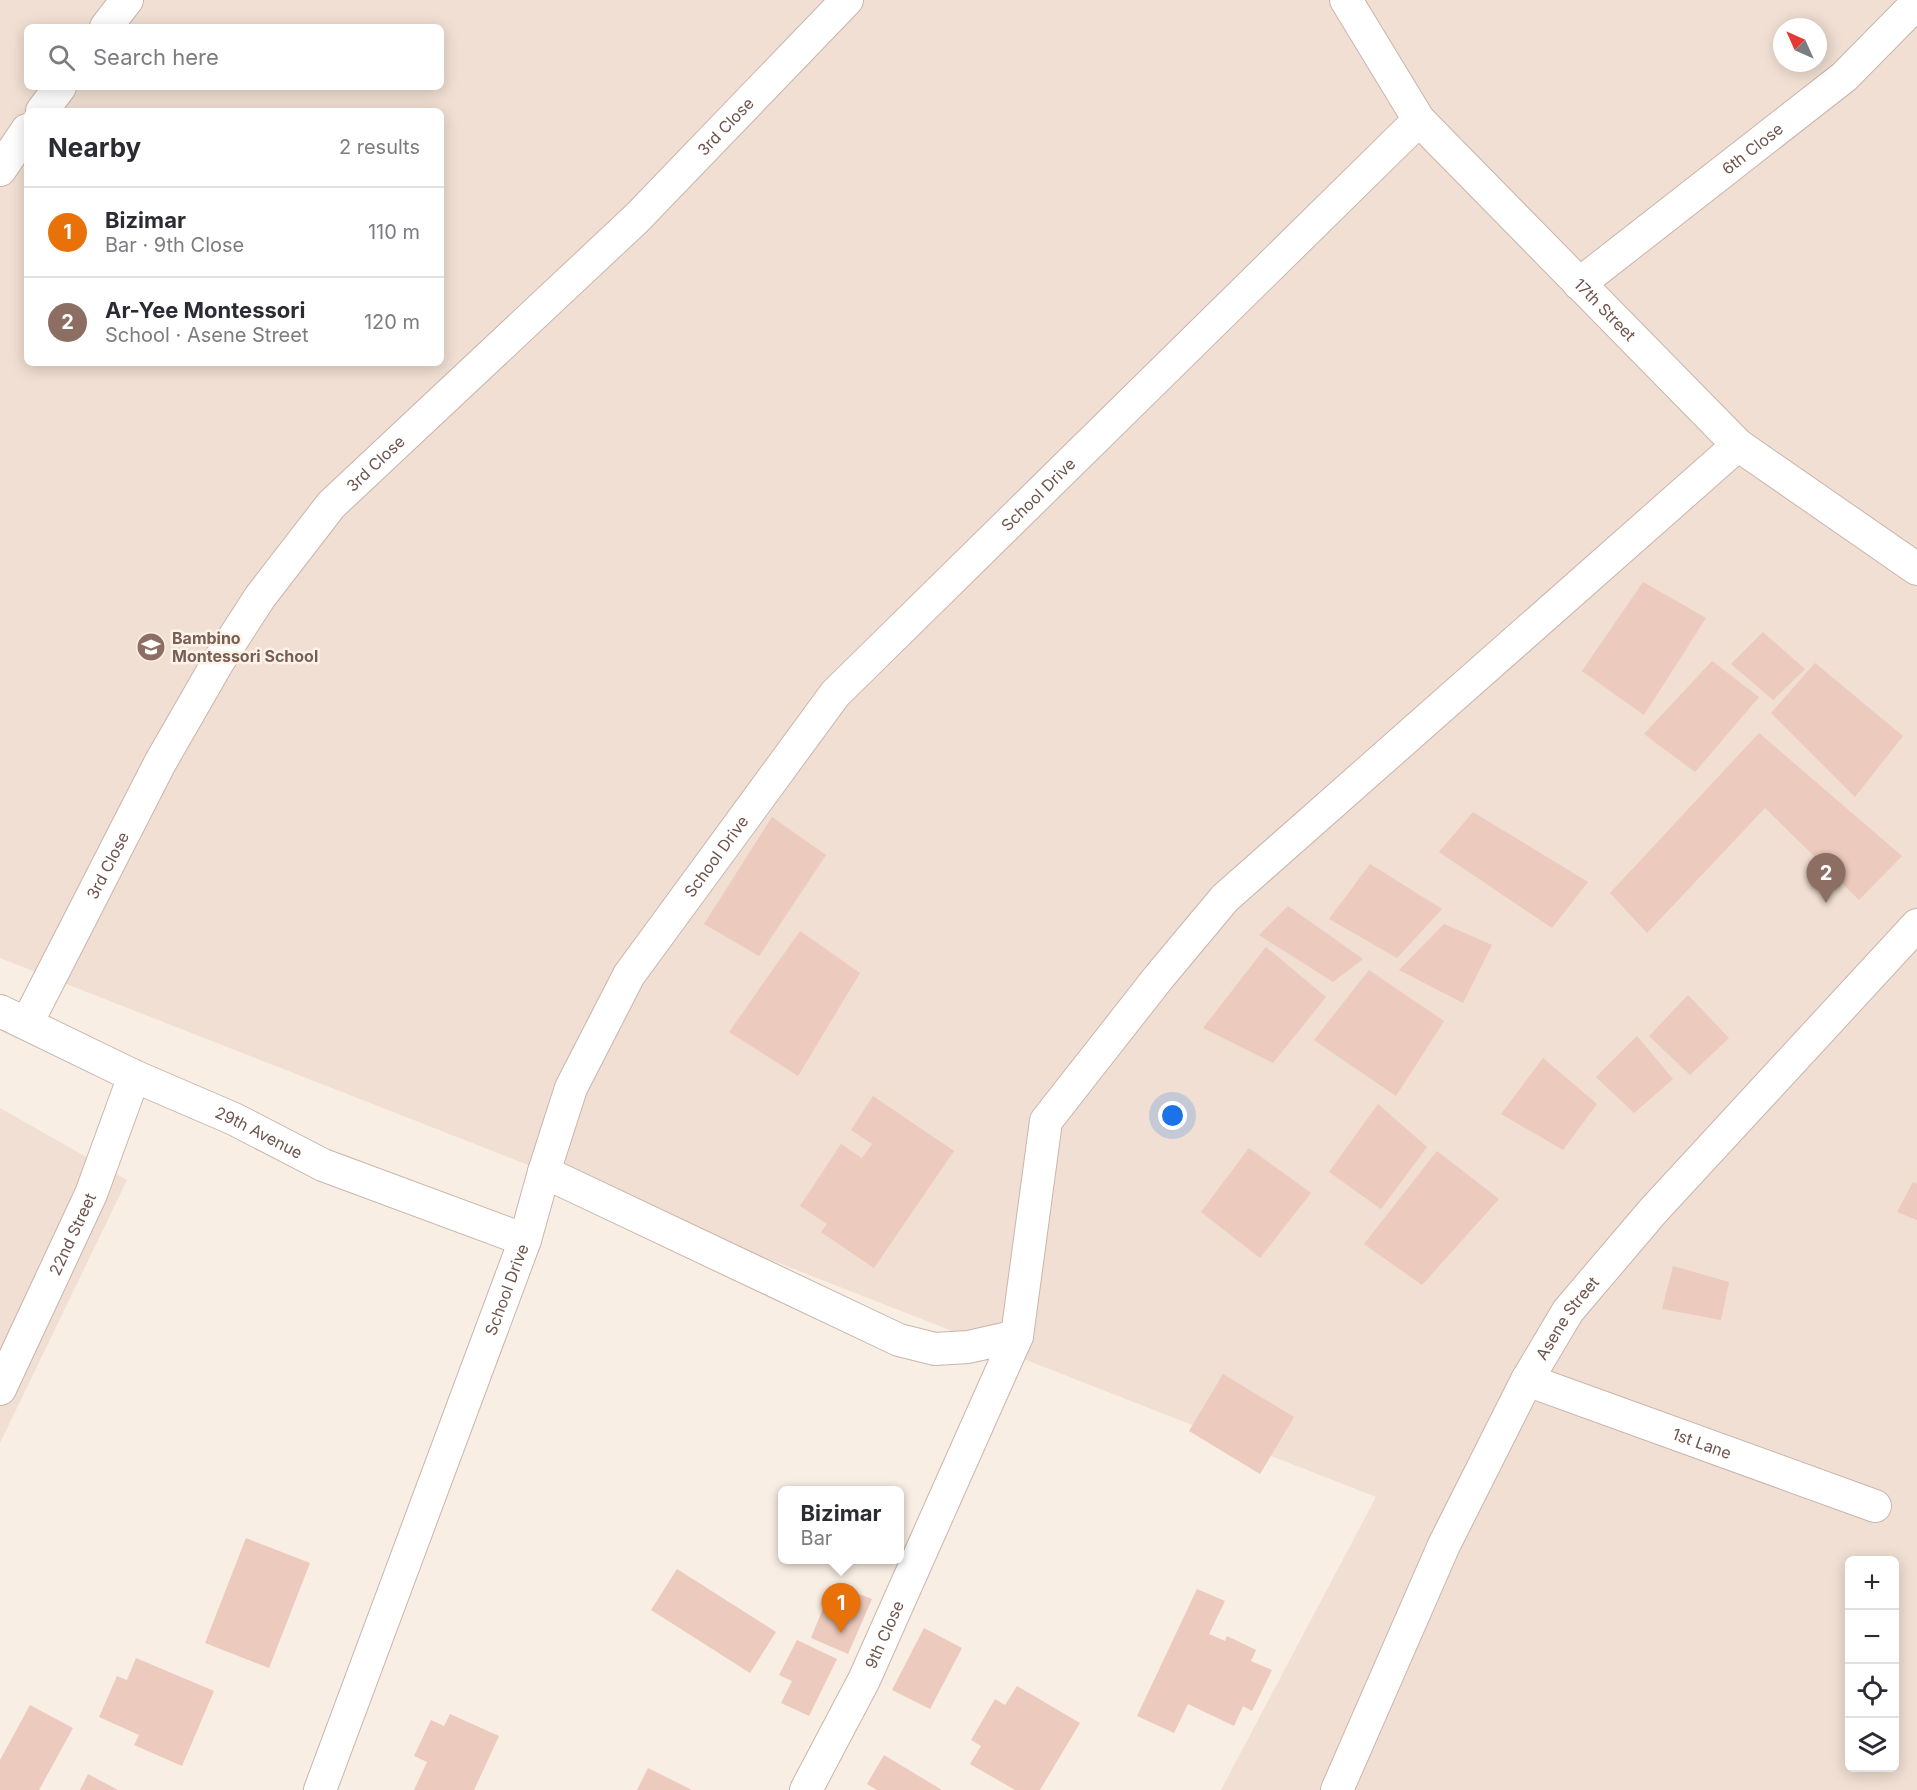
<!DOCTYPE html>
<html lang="en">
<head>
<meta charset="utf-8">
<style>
	:root { --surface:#fff; --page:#f2f2f3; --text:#2b2b33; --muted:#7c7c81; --line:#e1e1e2; --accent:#d76254 }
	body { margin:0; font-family:Inter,sans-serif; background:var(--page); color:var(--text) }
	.controls { position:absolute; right:18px; bottom:18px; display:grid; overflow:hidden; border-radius:9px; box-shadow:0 3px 15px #0003 }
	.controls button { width:54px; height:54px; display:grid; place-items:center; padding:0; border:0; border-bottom:2px solid var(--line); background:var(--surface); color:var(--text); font:30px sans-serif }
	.compass { position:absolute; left:1773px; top:18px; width:54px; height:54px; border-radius:50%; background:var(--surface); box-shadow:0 3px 15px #0003; rotate:315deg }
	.you { position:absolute; left:1173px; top:1116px; width:21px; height:21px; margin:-15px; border:4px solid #fff; border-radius:50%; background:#1a73e8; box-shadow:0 0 0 9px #1a73e833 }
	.badge { display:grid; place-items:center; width:39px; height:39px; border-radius:50%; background:var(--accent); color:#fff; font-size:20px; font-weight:700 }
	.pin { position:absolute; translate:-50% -50px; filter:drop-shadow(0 2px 3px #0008) }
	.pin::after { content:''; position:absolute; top:32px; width:21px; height:18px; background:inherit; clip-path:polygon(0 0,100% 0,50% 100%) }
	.popup { position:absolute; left:778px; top:1486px; width:126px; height:78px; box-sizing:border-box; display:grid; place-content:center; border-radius:9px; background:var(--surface); filter:drop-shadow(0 2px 4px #0005); font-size:20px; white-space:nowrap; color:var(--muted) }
	.popup b { font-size:22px; color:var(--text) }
	.popup::after { content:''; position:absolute; left:50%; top:100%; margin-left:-12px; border:12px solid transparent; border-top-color:var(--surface) }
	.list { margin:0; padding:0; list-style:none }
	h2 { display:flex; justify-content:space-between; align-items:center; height:78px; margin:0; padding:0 24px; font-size:26px }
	h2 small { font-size:20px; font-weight:400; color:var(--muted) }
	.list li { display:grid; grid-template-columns:39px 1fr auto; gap:18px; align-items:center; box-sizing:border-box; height:90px; padding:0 24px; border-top:2px solid var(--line) }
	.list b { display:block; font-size:22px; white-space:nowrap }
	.list p { margin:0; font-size:20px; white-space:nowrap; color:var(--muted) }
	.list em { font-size:20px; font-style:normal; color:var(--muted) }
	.icon { flex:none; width:33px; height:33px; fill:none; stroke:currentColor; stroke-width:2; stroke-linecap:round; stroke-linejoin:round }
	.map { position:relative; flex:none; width:1917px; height:1790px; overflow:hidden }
	.search { position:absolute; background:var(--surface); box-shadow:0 3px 15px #0003; left:24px; top:24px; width:420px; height:66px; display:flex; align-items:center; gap:15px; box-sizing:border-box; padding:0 21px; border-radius:9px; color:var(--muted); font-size:22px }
	.panel { position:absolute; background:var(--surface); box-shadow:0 3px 15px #0003; left:24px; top:108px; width:420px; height:258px; border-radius:9px }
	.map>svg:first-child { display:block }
	.residential { fill:#f0dfd2; fill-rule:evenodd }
	.building { fill:#eccabd }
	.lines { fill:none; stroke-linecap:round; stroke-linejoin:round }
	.street-casing { stroke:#c9b5ab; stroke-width:34 }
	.street { stroke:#fff; stroke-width:32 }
	.labels { text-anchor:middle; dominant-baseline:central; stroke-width:5; stroke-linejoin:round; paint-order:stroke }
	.street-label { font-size:16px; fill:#6e544c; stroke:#fdf2e8 }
	.education-label { font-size:16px; font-weight:bold; fill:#785e54; stroke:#fdf2e8; text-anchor:start }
</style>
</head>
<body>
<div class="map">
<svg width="1917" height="1790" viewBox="0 0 1917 1790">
	<rect width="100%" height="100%" fill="#f9eee3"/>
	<g class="residential">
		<path d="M 0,0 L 1917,0 L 1917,1790 L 1221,1790 L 1376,1497 L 0,958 ZM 27,27 L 441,27 L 441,87 L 27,87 ZM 1782,27 L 1818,27 L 1818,63 L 1782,63 ZM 27,111 L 441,111 L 441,363 L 27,363 ZM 1850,1560 L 1894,1560 L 1894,1768 L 1850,1768 Z"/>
		<polygon points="0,1108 127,1180 0,1443"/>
	</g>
	<g class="building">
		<polygon points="1643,582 1706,618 1644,715 1582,671"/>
		<polygon points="1763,632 1805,669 1773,700 1731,664"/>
		<polygon points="1712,661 1759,697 1695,772 1644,734"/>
		<polygon points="1815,663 1903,736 1855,797 1771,713"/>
		<polygon points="1759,733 1902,856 1859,900 1765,808 1647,933 1610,893"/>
		<polygon points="1473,812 1588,882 1552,928 1439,852"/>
		<polygon points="772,817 826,855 759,956 704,924"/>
		<polygon points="1370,864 1442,909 1397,958 1329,919"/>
		<polygon points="1288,906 1363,959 1333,982 1259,935"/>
		<polygon points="1444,924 1492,945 1463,1003 1399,970"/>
		<polygon points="800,931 860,973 798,1076 729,1032"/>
		<polygon points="1266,947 1326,997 1273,1063 1203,1028"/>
		<polygon points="1369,970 1444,1021 1396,1096 1314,1040"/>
		<polygon points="1688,995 1729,1038 1690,1075 1649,1036"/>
		<polygon points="1637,1036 1673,1079 1634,1113 1596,1077"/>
		<polygon points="1543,1058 1597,1104 1563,1150 1501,1114"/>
		<polygon points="873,1096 954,1151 874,1268 821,1232 827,1224 800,1206 841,1144 862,1158 872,1144 851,1130"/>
		<polygon points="1378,1104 1427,1147 1381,1209 1329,1172"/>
		<polygon points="1249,1148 1311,1193 1260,1258 1201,1212"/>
		<polygon points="1437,1151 1499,1199 1422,1285 1364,1244"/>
		<polygon points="1913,1182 1917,1184 1917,1220 1897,1212"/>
		<polygon points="1673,1266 1729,1282 1721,1320 1662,1309"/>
		<polygon points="1223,1374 1294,1417 1260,1474 1189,1431"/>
		<polygon points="246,1538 310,1563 269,1668 205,1643"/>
		<polygon points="677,1569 776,1632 750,1673 651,1610"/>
		<polygon points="833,1584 872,1599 848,1654 811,1638"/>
		<polygon points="1197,1589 1225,1601 1209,1634 1225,1641 1227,1636 1256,1650 1251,1661 1272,1670 1252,1711 1243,1706 1234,1726 1188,1704 1174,1733 1137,1716"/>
		<polygon points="924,1628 962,1648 930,1709 892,1690"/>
		<polygon points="797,1640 837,1659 809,1716 781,1703 792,1681 779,1675"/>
		<polygon points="136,1658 214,1691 182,1766 134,1745 139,1735 99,1717 117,1676 127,1680"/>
		<polygon points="1017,1686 1080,1723 1040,1790 1015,1790 970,1764 981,1746 971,1740 995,1699 1005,1705"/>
		<polygon points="30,1705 73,1728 39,1790 0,1790 0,1760"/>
		<polygon points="450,1714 499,1736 474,1790 414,1790 427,1762 414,1756 431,1720 444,1726"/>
		<polygon points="884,1755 942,1790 877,1790 867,1784"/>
		<polygon points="648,1768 692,1790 637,1790"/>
		<polygon points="88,1774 118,1790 80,1790"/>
	</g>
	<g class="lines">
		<g class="street-casing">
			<g id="street">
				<path id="s1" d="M 1346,0 L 1419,120 L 1738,445 L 1917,569"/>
				<polyline points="106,27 127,0"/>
				<polyline points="42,111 60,87"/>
				<polyline points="0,170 27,130"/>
				<path id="s2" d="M 1579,284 L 1844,77 L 1917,3"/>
				<path id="s3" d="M 0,1011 L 134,1076 L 234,1119 L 323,1165 L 525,1240"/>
				<path id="s4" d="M 27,1023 L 160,763 L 218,662 L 260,597 L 331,505 L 637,218 L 847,0"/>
				<polyline points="544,1172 899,1340 935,1349 968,1347 1017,1336"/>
				<path id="s5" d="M 1527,1380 L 1875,1506"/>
				<path id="s6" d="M 0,1389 L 91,1194 L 134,1076"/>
				<path id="s7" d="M 320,1790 L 525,1240 L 544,1172 L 571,1088 L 629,975 L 835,694 L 1419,120"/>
				<path id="s8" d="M 806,1790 L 864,1680 L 1017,1336 L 1046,1121 L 1159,977 L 1225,898 L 1738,445"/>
				<path id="s9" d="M 1337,1790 L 1444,1545 L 1527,1380 L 1568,1311 L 1653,1211 L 1917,925"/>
			</g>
		</g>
		<use href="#street" class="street"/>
	</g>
	<defs>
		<g id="school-disc" transform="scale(1.5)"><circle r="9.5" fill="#8d6e63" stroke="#fdf2e8"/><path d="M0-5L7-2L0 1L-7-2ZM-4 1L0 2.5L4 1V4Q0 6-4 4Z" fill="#fff"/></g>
	</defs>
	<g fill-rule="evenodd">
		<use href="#school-disc" x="151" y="647"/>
	</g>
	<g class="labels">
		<g class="street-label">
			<text stroke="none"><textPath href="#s4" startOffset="1149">3rd Close</textPath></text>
			<text stroke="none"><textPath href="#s2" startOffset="220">6th Close</textPath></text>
			<text stroke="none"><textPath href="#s1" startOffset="406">17th Street</textPath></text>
			<text stroke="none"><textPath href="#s4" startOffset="663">3rd Close</textPath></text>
			<text stroke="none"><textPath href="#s7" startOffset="1506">School Drive</textPath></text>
			<text stroke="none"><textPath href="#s7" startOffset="1020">School Drive</textPath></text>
			<text stroke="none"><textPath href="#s4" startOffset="177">3rd Close</textPath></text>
			<text stroke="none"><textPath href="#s3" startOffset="286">29th Avenue</textPath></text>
			<text stroke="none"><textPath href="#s6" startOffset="171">22nd Street</textPath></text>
			<text stroke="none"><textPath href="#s7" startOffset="534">School Drive</textPath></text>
			<text stroke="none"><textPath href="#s9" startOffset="526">Asene Street</textPath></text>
			<text stroke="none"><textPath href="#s5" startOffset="186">1st Lane</textPath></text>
			<text stroke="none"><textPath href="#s8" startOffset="174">9th Close</textPath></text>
		</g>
		<g class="education-label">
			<text x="172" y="638">Bambino<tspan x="172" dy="18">Montessori School</tspan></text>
		</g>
	</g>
</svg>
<div class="controls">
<button>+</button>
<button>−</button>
<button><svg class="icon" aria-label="locate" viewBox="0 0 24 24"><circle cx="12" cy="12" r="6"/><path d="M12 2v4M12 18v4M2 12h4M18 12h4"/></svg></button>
<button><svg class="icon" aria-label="layers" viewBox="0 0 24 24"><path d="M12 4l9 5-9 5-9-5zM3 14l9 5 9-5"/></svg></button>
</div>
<svg class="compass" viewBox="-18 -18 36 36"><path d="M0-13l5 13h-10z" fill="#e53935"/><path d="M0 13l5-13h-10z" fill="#7c7c81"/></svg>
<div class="you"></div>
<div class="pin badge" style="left:841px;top:1633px;background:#e8710a">1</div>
<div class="popup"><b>Bizimar</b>Bar</div>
<div class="pin badge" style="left:1826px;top:903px;background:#8d6e63">2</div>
<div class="search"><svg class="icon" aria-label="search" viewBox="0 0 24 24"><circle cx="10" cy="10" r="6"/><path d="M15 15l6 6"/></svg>Search here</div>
<section class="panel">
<h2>Nearby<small>2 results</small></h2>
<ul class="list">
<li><span class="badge" style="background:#e8710a">1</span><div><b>Bizimar</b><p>Bar · 9th Close</p></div><em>110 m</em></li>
<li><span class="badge" style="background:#8d6e63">2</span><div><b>Ar-Yee Montessori</b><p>School · Asene Street</p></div><em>120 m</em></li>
</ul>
</section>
</div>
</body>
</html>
